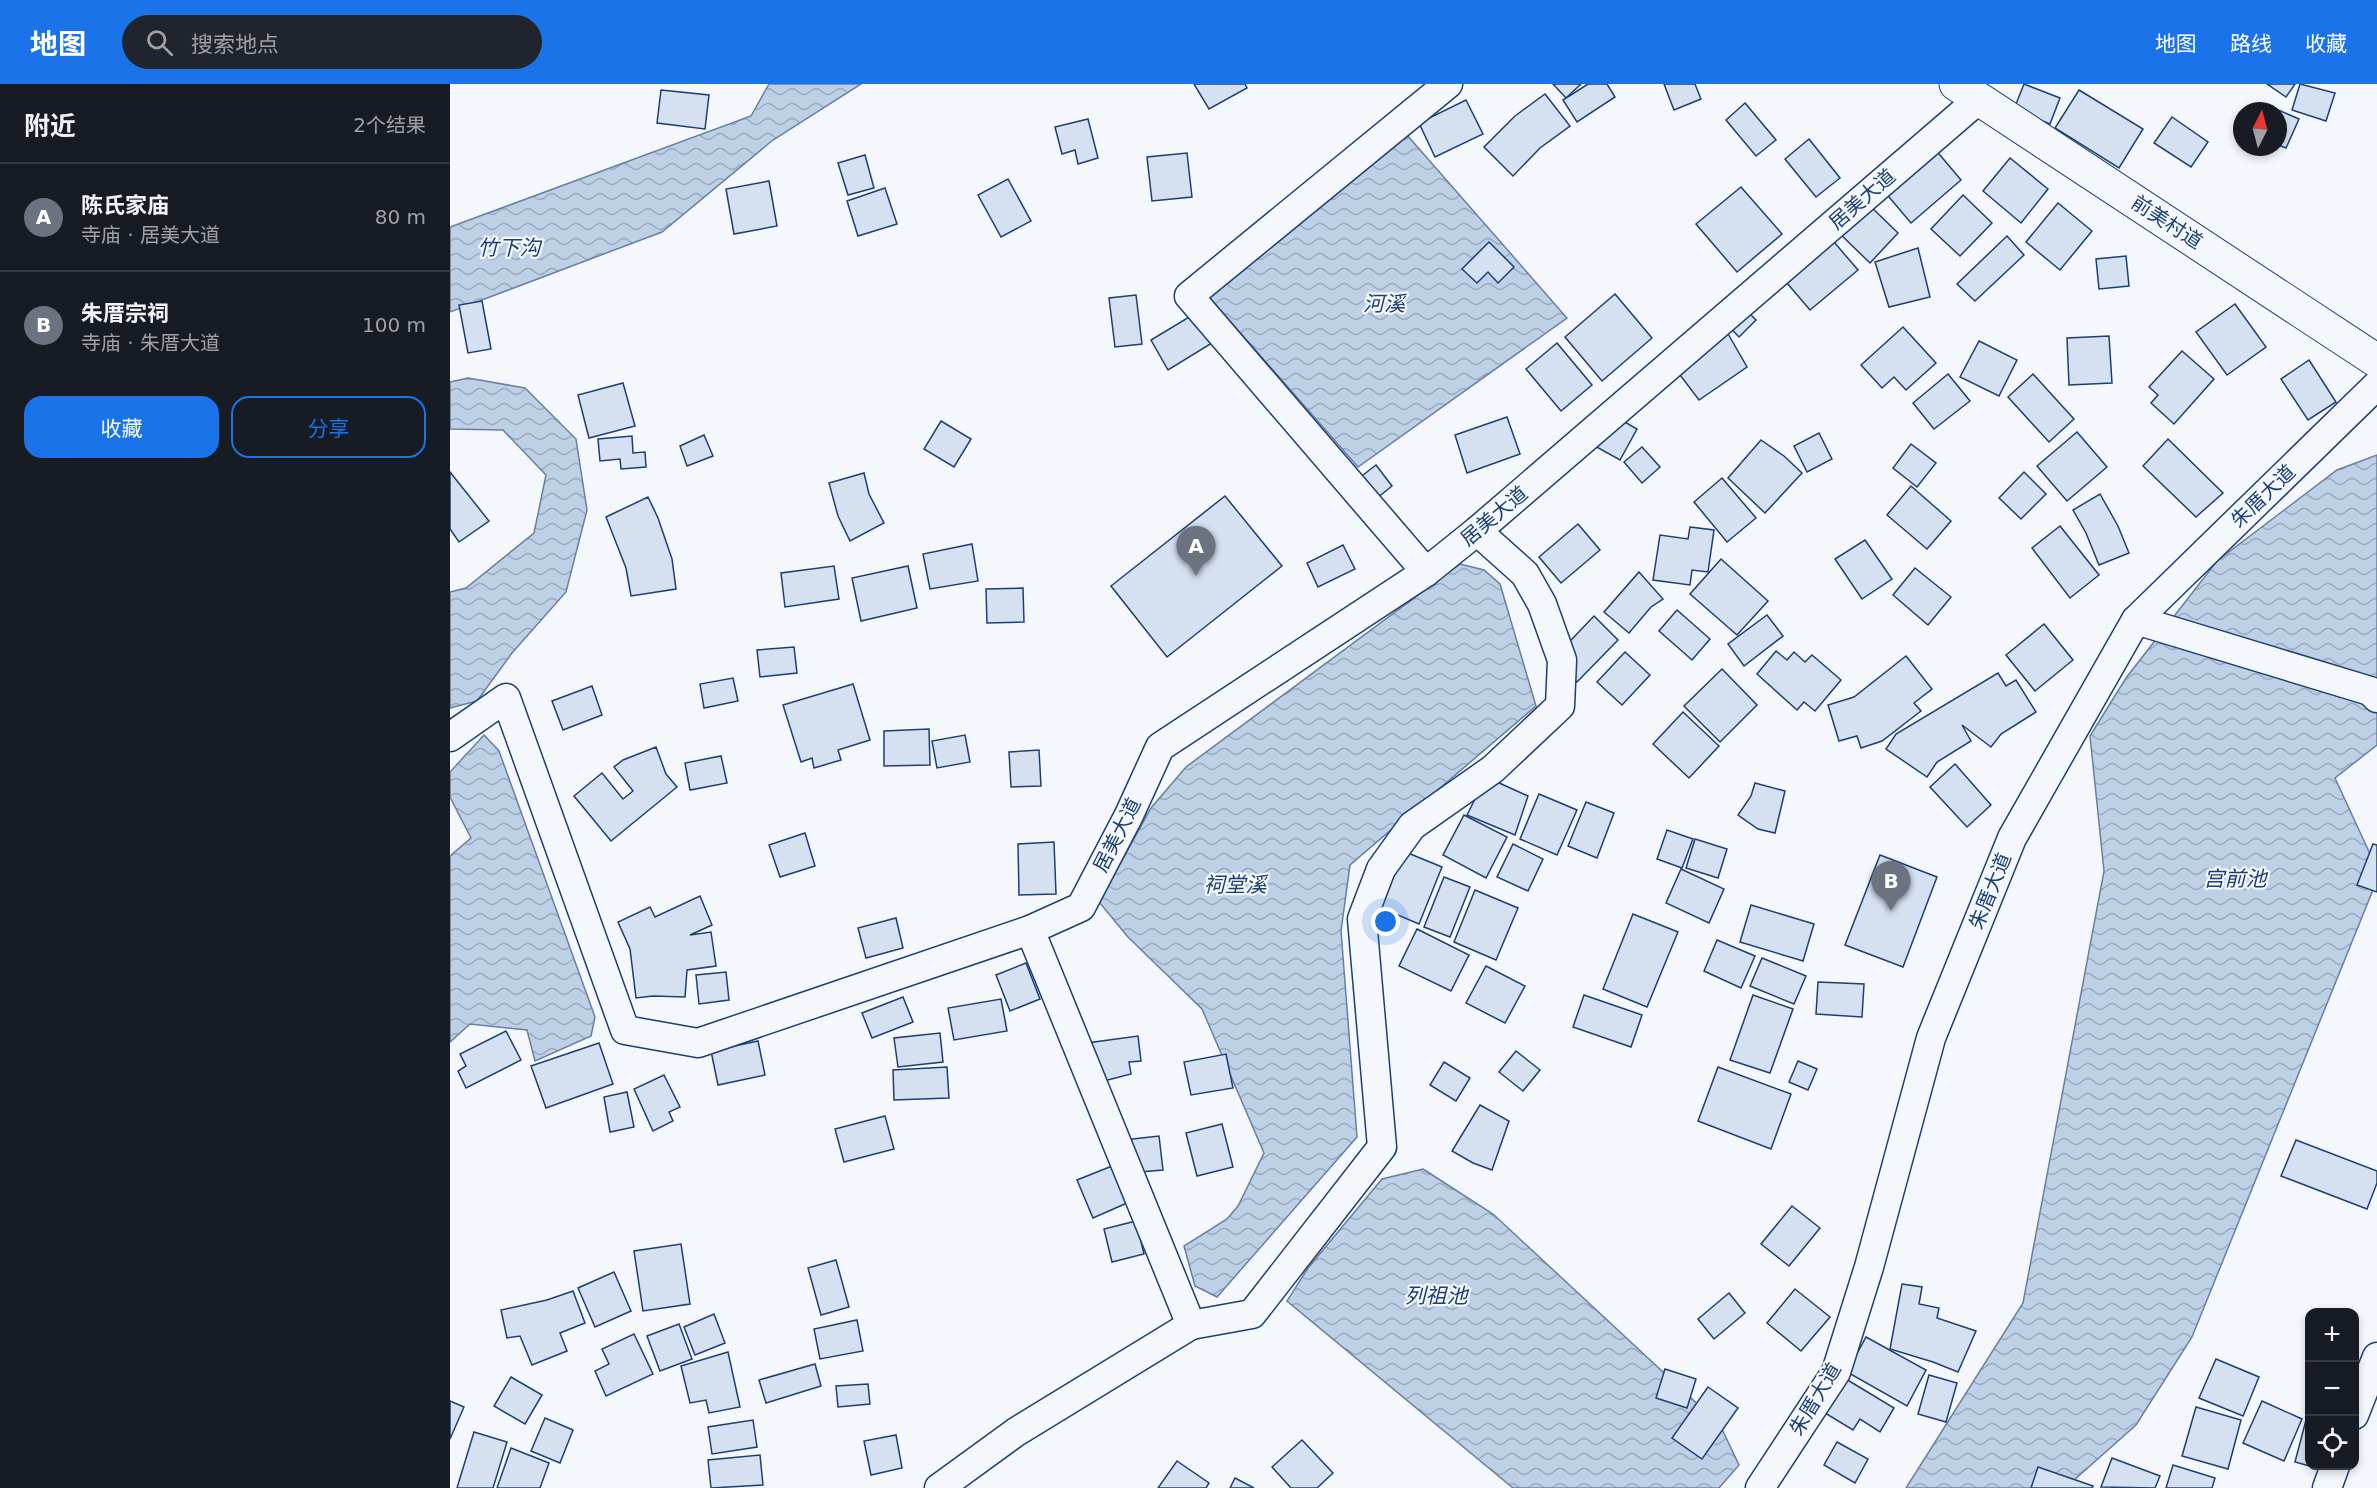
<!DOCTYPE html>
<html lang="zh">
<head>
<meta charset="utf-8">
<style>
	:root { --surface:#171b24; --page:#20242c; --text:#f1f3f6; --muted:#9ea1a6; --line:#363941; --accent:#1a73e8 }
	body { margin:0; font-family:"DejaVu Sans","Noto Sans SC",sans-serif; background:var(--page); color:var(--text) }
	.controls { position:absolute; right:18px; bottom:18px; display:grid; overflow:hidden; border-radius:12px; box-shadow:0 3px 9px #0003 }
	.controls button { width:54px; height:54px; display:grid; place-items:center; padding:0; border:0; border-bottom:2px solid var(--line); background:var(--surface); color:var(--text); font:30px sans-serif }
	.compass { position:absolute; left:1783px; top:18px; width:54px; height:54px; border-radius:50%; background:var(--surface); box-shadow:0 3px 9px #0003; rotate:6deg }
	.you { position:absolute; left:936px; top:838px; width:21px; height:21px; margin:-15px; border:4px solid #fff; border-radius:50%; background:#1a73e8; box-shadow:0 0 0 9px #1a73e833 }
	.badge { display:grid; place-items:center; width:39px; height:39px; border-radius:50%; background:var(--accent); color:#fff; font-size:20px; font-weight:700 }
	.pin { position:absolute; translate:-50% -50px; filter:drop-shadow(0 2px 3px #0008) }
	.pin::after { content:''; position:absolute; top:32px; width:21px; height:18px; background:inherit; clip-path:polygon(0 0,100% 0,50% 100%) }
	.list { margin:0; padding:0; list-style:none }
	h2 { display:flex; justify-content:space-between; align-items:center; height:78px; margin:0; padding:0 24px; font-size:26px }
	h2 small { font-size:20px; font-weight:400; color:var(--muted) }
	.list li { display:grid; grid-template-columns:39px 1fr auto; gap:18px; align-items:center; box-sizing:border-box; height:108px; padding:0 24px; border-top:2px solid var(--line) }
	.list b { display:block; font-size:22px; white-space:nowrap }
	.list p { margin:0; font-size:20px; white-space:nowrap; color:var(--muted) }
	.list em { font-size:20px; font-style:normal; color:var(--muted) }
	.actions { display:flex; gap:12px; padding:18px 24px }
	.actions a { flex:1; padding:14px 0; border:2px solid var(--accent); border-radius:18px; text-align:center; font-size:21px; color:var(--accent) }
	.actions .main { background:var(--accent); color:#fff }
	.icon { flex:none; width:33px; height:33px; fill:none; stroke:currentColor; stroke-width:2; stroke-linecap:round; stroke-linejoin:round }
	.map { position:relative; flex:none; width:1927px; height:1404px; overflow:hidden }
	header { display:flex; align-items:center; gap:36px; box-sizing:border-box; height:84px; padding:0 30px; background:var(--accent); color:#fff }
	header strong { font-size:28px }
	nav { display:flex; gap:33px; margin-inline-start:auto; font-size:21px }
	.search { width:420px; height:54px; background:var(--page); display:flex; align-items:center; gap:15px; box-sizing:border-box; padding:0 21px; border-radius:33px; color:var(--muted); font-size:22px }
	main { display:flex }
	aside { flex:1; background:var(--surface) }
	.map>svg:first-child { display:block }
	.water { fill:url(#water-waves); stroke:#687fa3; stroke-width:1.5 }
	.building { fill:#d5e0f0; stroke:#1d3f73; stroke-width:1.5 }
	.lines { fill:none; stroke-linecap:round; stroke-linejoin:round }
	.street-casing { stroke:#1d3f73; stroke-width:31 }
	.secondary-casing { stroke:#1d3f73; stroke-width:35 }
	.street { stroke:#f4f7fb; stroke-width:28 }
	.secondary { stroke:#f4f7fb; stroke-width:33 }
	.labels { text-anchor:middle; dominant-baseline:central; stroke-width:4.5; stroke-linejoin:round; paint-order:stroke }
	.street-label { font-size:20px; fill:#1d3f73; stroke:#f4f7fb }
	.water-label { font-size:21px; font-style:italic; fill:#1d3f73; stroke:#f4f7fb }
</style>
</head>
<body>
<header>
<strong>地图</strong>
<div class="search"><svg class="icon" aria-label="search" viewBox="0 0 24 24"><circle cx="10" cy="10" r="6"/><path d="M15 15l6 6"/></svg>搜索地点</div>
<nav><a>地图</a><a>路线</a><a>收藏</a></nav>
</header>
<main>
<aside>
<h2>附近<small>2个结果</small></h2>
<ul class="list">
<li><span class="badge" style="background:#6b7280">A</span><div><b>陈氏家庙</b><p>寺庙 · 居美大道</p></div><em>80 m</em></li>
<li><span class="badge" style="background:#6b7280">B</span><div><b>朱厝宗祠</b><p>寺庙 · 朱厝大道</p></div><em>100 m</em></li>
</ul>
<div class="actions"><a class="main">收藏</a><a>分享</a></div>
</aside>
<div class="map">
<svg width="1927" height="1404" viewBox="0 0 1927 1404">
	<defs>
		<pattern id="water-waves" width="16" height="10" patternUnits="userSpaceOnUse" patternTransform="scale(1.5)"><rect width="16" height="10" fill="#bed0e5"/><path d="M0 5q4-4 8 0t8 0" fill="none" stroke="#9aaabe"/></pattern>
	</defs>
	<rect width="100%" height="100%" fill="#f4f7fb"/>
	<g class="water">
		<polygon points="319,0 411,0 323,56 212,148 0,228 0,143 301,32"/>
		<polygon points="957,51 1117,234 908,383 757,211"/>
		<polygon points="18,294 75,304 126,355 137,426 116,508 62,569 27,617 0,624 0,508 16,504 84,449 96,391 53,346 0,345 0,298"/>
		<polygon points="1927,371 1927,661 1885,694 1927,785 1927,796 1742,1253 1686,1341 1615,1404 1456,1404 1573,1219 1654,787 1640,652 1676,594 1767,477 1887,386"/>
		<polygon points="1010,480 1034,486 1050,500 1086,622 900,781 891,847 907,1053 767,1213 745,1202 734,1162 777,1135 788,1122 814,1069 752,925 678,853 649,818 701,724 736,683"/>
		<polygon points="34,651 49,667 145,933 141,952 85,977 77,946 20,940 0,958 0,772 21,754 0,713 0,688"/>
		<polygon points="973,1085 1043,1130 1270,1341 1289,1381 1269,1404 1063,1404 837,1217 858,1184 932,1095"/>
	</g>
	<g class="building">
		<polygon points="744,0 795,0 797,4 759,25"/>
		<polygon points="1103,0 1131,0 1116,14"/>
		<polygon points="1138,0 1157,0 1165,13 1127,38 1113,16"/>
		<polygon points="1214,0 1245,0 1251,15 1224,26"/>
		<polygon points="1574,0 1610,14 1600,40 1564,25"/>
		<polygon points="1817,0 1845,0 1836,13"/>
		<polygon points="1850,0 1885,9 1876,37 1842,26"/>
		<polygon points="211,6 259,11 255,45 207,39"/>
		<polygon points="1629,6 1693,45 1669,84 1605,44"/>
		<polygon points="1095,10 1120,42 1090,64 1063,92 1034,63 1065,32"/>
		<polygon points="1016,16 1033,50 985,73 969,39"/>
		<polygon points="1295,19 1326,56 1306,72 1276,36"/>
		<polygon points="1826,25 1849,35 1836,64 1828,61 1828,27 1825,27"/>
		<polygon points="1722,33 1758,58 1741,83 1704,59"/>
		<polygon points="638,35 648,74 628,80 625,66 612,70 605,43"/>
		<polygon points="1359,55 1390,94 1366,113 1335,75"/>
		<polygon points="1484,64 1511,96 1461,139 1434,107"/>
		<polygon points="737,69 742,113 702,117 697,73"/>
		<polygon points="415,71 424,104 398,111 388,79"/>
		<polygon points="1560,74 1598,105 1571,139 1533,107"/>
		<polygon points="558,95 581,137 551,153 528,111"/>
		<polygon points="319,97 327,142 284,150 276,105"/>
		<polygon points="1291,103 1332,150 1287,188 1246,140"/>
		<polygon points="435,104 447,140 408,152 397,117"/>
		<polygon points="1513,111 1542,139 1510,172 1481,145"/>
		<polygon points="1415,117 1448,149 1420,179 1387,147"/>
		<polygon points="1608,119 1642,147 1610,186 1576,158"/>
		<polygon points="1378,151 1408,186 1360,226 1331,192"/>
		<polygon points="1557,152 1574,171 1525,217 1507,200"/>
		<polygon points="1039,158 1064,183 1048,199 1038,188 1027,199 1012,185"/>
		<polygon points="1468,164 1480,213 1439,223 1425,178"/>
		<polygon points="1676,172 1679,202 1649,205 1646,175"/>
		<polygon points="1165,210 1202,254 1152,297 1115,253"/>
		<polygon points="686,211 692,260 665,263 659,214"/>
		<polygon points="32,217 41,265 18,269 9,221"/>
		<polygon points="1290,220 1306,236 1289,253 1273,236"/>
		<polygon points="1785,220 1816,263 1777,291 1746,248"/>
		<polygon points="744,230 762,259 718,286 701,256"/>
		<polygon points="1453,243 1486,279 1456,306 1444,293 1432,304 1411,281"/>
		<polygon points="1277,248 1297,283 1249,316 1224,283"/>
		<polygon points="1659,252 1662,299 1619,301 1617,254"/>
		<polygon points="1529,257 1567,276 1549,312 1510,293"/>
		<polygon points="1107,259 1142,301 1111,327 1076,285"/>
		<polygon points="1732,267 1764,295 1724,340 1701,319 1708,311 1699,303"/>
		<polygon points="1859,276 1886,318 1858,336 1831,295"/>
		<polygon points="1498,290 1520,317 1484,345 1463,319"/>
		<polygon points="1583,290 1624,335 1599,358 1558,313"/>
		<polygon points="173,299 185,342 139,354 128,311"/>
		<polygon points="1161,330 1187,345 1170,376 1143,361"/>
		<polygon points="1057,333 1070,370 1017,389 1005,351"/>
		<polygon points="491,337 521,355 504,383 474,365"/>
		<polygon points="1627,348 1657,383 1617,417 1587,382"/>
		<polygon points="1369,349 1382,375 1357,388 1344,362"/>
		<polygon points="254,351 263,372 237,382 230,362"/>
		<polygon points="182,352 183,369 195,368 196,383 171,385 170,375 150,377 148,355"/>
		<polygon points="1718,355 1773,409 1746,433 1693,382"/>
		<polygon points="1311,356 1334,372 1352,389 1315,429 1278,394"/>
		<polygon points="1461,360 1486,379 1467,403 1443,384"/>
		<polygon points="1192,363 1210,383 1192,399 1174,378"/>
		<polygon points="926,381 942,402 921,419 904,398"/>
		<polygon points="0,388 39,437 9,458 0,445"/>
		<polygon points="1574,388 1596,410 1571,435 1549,414"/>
		<polygon points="414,389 419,410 434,439 400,457 388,432 379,399"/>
		<polygon points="1272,394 1306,434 1277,458 1244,418"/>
		<polygon points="1461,402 1501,437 1477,465 1437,431"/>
		<polygon points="1650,410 1668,442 1679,469 1649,481 1636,449 1623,426"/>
		<polygon points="775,412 832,482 717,573 661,502"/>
		<polygon points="198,413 208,434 222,475 226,505 181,512 176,484 156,433"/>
		<polygon points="1128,440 1150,466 1111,499 1089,473"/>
		<polygon points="1610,442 1649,491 1620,514 1582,464"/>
		<polygon points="1240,443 1264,446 1258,488 1242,486 1240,501 1203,496 1210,451 1238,455"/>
		<polygon points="1415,456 1442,495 1412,515 1385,475"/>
		<polygon points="522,460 528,497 480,505 473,470"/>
		<polygon points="893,461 905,485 868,503 857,479"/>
		<polygon points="1271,475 1318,517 1287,551 1240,510"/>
		<polygon points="384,482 389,515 335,523 331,489"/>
		<polygon points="458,482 467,524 411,537 402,494"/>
		<polygon points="1465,484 1501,513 1478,541 1443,511"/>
		<polygon points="1189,488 1213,515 1201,523 1179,549 1154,528"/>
		<polygon points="573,504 574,538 537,539 536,505"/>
		<polygon points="1227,526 1260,555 1242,576 1209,547"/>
		<polygon points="1317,531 1333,552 1294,582 1278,560"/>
		<polygon points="1144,532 1168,556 1127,598 1103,575"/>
		<polygon points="1594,540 1623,576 1585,607 1556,571"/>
		<polygon points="344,563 347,589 310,593 307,566"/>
		<polygon points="1326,567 1337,576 1344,568 1355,578 1362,571 1391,596 1365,627 1354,618 1347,626 1307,590"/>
		<polygon points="1175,568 1200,591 1172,621 1147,598"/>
		<polygon points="1456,572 1482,605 1464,619 1471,627 1432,657 1411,664 1407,652 1389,657 1378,621 1404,613"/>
		<polygon points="1272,585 1307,621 1270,658 1234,622"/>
		<polygon points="1548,589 1556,602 1566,596 1586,628 1551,650 1541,663 1512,641 1521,657 1487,678 1477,693 1436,665 1446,650"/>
		<polygon points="283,594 288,617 254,624 250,600"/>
		<polygon points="403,600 420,656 388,666 391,676 364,684 362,674 351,678 333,621"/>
		<polygon points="142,602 152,631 113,646 102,617"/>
		<polygon points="1233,628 1269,662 1239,694 1203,660"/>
		<polygon points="479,645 480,681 434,682 434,647"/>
		<polygon points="515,651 520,678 487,684 482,657"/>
		<polygon points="206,663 216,690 227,703 161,757 124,712 152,689 173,715 183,707 164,683 173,676"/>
		<polygon points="589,666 591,702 561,703 559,668"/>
		<polygon points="271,672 277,699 240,706 235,679"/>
		<polygon points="1505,680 1541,721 1517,743 1480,703"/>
		<polygon points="1036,693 1078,712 1065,751 1017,731"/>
		<polygon points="1305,699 1335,707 1325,749 1308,745 1288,731 1301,712"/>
		<polygon points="1089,710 1127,726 1107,771 1070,755"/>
		<polygon points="1136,718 1164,729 1147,774 1118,762"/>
		<polygon points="1014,731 1057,753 1036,794 993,771"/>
		<polygon points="1217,746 1243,755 1232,784 1207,775"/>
		<polygon points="355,749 365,782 330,793 319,761"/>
		<polygon points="1245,755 1277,765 1268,794 1236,784"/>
		<polygon points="604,758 606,810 569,811 568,760"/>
		<polygon points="1063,760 1093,775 1078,807 1047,793"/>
		<polygon points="1923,760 1927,761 1927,808 1907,801"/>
		<polygon points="953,767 992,783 969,840 929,823"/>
		<polygon points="1430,771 1487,793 1453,883 1395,861"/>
		<polygon points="1231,785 1274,805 1259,839 1216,819"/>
		<polygon points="994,793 1020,803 1000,853 974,843"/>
		<polygon points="1025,806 1068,824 1046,876 1004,858"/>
		<polygon points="250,812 262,841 240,851 261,848 266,882 237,886 235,913 203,912 186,914 180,865 168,838 200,823 205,833"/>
		<polygon points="1301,821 1364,840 1353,877 1290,858"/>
		<polygon points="1183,830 1228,848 1197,923 1153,905"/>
		<polygon points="446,834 453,864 416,874 408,844"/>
		<polygon points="967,845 1019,871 1001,907 949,882"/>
		<polygon points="1267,856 1305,872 1291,904 1254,887"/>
		<polygon points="1312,874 1356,892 1344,920 1300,902"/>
		<polygon points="576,879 590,915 560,927 546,891"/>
		<polygon points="1036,882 1075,902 1055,939 1016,919"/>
		<polygon points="276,888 279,916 249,920 246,891"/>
		<polygon points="1368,898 1414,900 1412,933 1366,930"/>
		<polygon points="1134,911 1192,931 1181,963 1123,943"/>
		<polygon points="1303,911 1343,925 1320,989 1280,976"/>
		<polygon points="453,913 463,938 422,954 412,929"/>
		<polygon points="551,915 557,947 504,956 498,924"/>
		<polygon points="56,947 71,976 16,1004 8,987 16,982 10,970"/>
		<polygon points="490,949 493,978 448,983 444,954"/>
		<polygon points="688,952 691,977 679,978 681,990 642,1000 637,959"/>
		<polygon points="308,957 315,991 268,1001 261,967"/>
		<polygon points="149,959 163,1000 96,1024 81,982"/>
		<polygon points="1066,967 1090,986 1073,1007 1049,988"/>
		<polygon points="776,970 783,1004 741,1011 734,978"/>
		<polygon points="1348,977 1367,985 1358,1006 1339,998"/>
		<polygon points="994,978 1020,994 1006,1017 980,1001"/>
		<polygon points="497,983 499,1014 444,1016 443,986"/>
		<polygon points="1268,983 1341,1010 1321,1065 1248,1037"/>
		<polygon points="214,991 230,1023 219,1028 223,1037 203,1047 184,1005"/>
		<polygon points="177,1008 184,1043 160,1048 154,1013"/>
		<polygon points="1030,1021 1059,1037 1042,1086 1023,1079 1002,1067"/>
		<polygon points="435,1032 444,1065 394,1078 385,1045"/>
		<polygon points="772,1040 783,1083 747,1092 736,1049"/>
		<polygon points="709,1052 713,1086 678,1089 674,1056"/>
		<polygon points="1846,1056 1927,1087 1927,1099 1917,1125 1831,1092"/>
		<polygon points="662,1082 677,1119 643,1134 627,1096"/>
		<polygon points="1342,1122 1370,1144 1339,1182 1311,1160"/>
		<polygon points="686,1137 694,1170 662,1178 654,1145"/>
		<polygon points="231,1160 240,1220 193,1227 184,1167"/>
		<polygon points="386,1176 399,1223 371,1231 358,1184"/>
		<polygon points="164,1188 181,1227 145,1243 128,1204"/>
		<polygon points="1452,1200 1472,1203 1469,1220 1489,1224 1487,1234 1526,1247 1508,1288 1483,1278 1440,1265"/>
		<polygon points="1345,1205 1380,1233 1351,1267 1317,1239"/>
		<polygon points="123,1207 135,1239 110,1249 117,1267 82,1281 70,1252 57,1254 51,1226 97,1216"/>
		<polygon points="1279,1209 1295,1229 1264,1255 1248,1235"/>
		<polygon points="264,1230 275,1259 245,1271 234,1243"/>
		<polygon points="407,1236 413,1267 370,1275 364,1245"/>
		<polygon points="229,1240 242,1275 210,1287 197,1252"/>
		<polygon points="184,1250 203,1290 156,1312 145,1287 159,1280 152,1265"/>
		<polygon points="1416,1253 1476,1286 1457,1322 1397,1288"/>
		<polygon points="278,1268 290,1323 259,1329 256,1316 240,1319 231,1282"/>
		<polygon points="1766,1275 1809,1293 1793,1332 1749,1314"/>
		<polygon points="365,1280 371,1302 316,1319 309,1296"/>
		<polygon points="1215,1285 1246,1295 1237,1324 1206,1314"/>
		<polygon points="1479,1291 1507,1299 1496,1338 1468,1330"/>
		<polygon points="1391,1292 1444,1324 1430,1348 1410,1335 1403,1346 1370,1326"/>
		<polygon points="61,1293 92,1311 75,1340 44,1322"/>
		<polygon points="418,1300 420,1320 388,1323 386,1302"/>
		<polygon points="1258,1303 1288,1324 1252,1375 1222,1354"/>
		<polygon points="0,1317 14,1323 0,1355"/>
		<polygon points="1812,1317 1852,1335 1834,1377 1793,1359"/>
		<polygon points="1746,1323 1791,1336 1778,1385 1732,1372"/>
		<polygon points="95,1334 123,1346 110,1379 81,1367"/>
		<polygon points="303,1336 307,1363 262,1370 258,1343"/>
		<polygon points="1856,1336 1860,1336 1860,1382 1872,1382 1871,1385 1845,1378"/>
		<polygon points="24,1348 57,1358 43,1404 7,1404"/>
		<polygon points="446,1351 452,1384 421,1391 414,1357"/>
		<polygon points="852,1356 883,1389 867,1404 841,1404 822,1383"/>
		<polygon points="1387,1358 1418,1375 1405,1399 1374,1381"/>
		<polygon points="61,1364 99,1379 90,1404 47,1404"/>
		<polygon points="310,1371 313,1401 261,1404 258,1376"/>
		<polygon points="1662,1374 1710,1392 1705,1404 1651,1403"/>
		<polygon points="727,1377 759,1399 756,1404 708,1404"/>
		<polygon points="1723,1381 1765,1394 1762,1404 1716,1404"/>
		<polygon points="1588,1383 1643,1402 1642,1404 1581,1404"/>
		<polygon points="785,1394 804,1404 780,1404"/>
	</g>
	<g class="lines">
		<g class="street-casing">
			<g id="street">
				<polyline points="976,488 739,212 998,0"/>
				<polyline points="1686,536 1920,607 1927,614"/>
				<polyline points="0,653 56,614 175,946 248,959 580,846 631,823 679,731 710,663 976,488 1027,447 1529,15"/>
				<polyline points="580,846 741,1241 802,1230 932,1063 912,835 931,785 962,742 1043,685 1110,622 1112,576 1092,520 1075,490 1027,447"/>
				<polyline points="1904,1331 1927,1273"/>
				<polyline points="489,1404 566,1348 741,1241"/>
				<polyline points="1310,1404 1386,1288 1419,1183 1481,954 1562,754 1686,536 1927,301"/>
				<polyline points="1877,1404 1885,1382"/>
			</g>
		</g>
		<g class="secondary-casing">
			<polyline id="secondary" points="1506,0 1927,277"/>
		</g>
		<use href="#street" class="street"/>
		<use href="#secondary" class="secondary"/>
	</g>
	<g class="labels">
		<g class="street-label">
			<text transform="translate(1412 115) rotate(-41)">居美大道</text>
			<text transform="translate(1717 138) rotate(33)">前美村道</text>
			<text transform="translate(1813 412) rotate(-44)">朱厝大道</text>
			<text transform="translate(1044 432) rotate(-40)">居美大道</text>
			<text transform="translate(667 751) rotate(-63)">居美大道</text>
			<text transform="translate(1540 807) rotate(-68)">朱厝大道</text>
			<text transform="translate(1365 1315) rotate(-59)">朱厝大道</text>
		</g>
		<g class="water-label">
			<text x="59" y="164">竹下沟</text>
			<text x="934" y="220">河溪</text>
			<text x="1785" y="795">宫前池</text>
			<text x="785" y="801">祠堂溪</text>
			<text x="986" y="1212">列祖池</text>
		</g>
	</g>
</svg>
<div class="controls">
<button>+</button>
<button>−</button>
<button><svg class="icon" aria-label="locate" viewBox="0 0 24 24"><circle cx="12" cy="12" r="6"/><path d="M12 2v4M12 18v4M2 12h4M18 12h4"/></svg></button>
</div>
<svg class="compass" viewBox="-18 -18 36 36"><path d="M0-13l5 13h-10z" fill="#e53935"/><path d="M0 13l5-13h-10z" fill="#9ea1a6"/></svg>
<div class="you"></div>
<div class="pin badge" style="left:746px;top:492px;background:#6b7280">A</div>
<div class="pin badge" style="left:1441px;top:827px;background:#6b7280">B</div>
</div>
</main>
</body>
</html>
